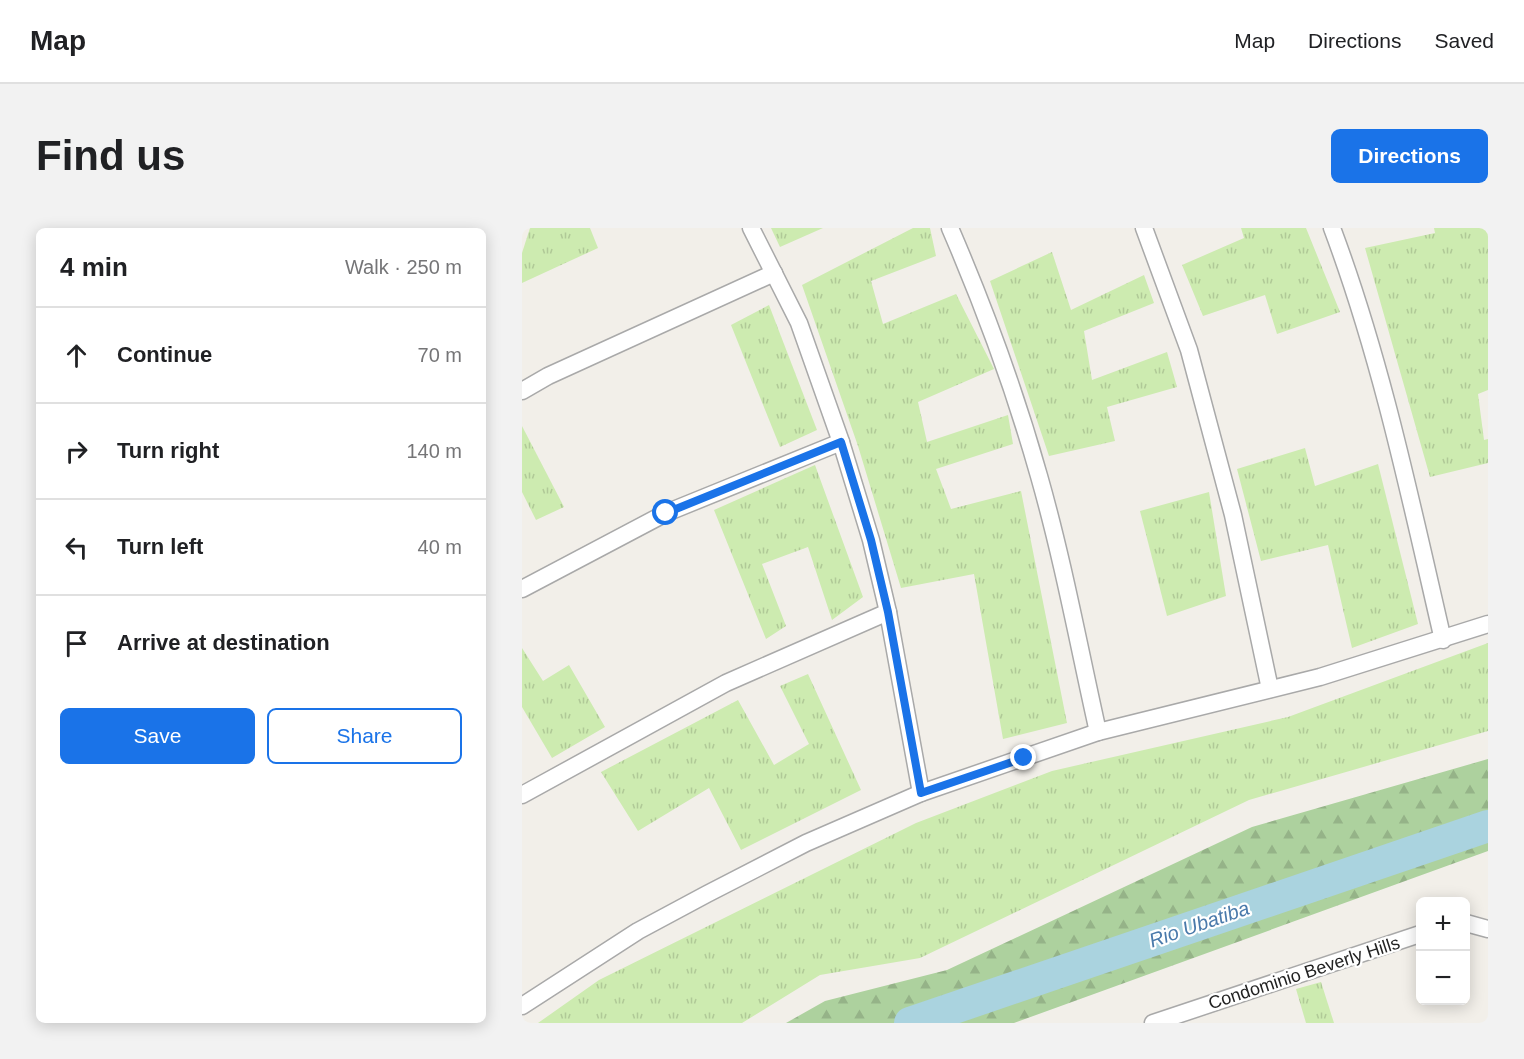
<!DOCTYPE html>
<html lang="en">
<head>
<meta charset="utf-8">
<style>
	:root { --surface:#fff; --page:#f2f2f2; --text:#202124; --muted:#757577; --line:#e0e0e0; --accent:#1a73e8 }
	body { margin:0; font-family:Arial,sans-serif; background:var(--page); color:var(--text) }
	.controls { position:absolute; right:18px; bottom:18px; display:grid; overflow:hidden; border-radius:9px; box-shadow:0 3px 15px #0003 }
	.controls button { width:54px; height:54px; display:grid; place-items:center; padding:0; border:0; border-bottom:2px solid var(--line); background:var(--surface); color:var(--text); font:30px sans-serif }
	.stop { position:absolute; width:18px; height:18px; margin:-14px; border:4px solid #1a73e8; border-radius:50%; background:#fff }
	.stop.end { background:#1a73e8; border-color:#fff; box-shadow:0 2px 6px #0008 }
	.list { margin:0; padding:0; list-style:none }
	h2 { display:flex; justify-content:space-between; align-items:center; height:78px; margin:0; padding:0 24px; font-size:26px }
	h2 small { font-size:20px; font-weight:400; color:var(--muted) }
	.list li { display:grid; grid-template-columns:39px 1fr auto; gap:18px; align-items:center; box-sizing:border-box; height:96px; padding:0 24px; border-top:2px solid var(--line) }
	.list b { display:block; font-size:22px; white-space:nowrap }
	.list em { font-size:20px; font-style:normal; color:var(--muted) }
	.actions { display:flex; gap:12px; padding:18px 24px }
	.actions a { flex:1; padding:14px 0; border:2px solid var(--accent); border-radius:9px; text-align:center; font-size:21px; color:var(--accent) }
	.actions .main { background:var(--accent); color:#fff }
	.icon { flex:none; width:33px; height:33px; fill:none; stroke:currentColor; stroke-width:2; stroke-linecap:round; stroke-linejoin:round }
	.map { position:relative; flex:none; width:966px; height:795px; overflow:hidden; border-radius:9px }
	header { display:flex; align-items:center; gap:36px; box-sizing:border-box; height:84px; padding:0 30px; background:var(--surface); border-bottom:2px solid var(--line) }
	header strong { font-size:28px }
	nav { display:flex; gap:33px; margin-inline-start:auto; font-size:21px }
	.intro { display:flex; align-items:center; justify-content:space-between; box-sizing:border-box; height:144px; padding:0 36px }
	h1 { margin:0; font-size:42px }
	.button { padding:15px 27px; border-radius:9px; background:var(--accent); color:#fff; font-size:21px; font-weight:700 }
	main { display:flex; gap:36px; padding:0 36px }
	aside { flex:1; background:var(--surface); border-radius:9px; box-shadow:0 3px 15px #0003 }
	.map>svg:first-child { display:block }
	.grass { fill:url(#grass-tufts) }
	.forest { fill:url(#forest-firs) }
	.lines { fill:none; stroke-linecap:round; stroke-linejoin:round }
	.river { stroke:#aad3df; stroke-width:32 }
	.street-casing { stroke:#a9a9a9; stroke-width:19 }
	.street { stroke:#fff; stroke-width:16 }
	.route { stroke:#1a73e8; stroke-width:8 }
	.labels { text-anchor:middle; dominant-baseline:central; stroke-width:4.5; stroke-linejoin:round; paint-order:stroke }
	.street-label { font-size:18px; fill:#222; stroke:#fff }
	.water-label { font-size:20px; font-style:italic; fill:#4a7aab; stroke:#fff }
</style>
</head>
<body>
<header>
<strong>Map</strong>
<nav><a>Map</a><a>Directions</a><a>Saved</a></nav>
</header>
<div class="intro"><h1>Find us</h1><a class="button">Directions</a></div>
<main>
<aside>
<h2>4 min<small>Walk · 250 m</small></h2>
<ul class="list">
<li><svg class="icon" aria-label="ahead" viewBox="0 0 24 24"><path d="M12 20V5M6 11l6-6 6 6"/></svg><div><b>Continue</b></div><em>70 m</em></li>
<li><svg class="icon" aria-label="right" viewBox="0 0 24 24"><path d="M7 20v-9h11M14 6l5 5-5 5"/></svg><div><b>Turn right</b></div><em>140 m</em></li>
<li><svg class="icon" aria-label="left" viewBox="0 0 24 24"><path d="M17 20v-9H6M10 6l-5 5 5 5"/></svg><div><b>Turn left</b></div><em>40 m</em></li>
<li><svg class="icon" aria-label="arrive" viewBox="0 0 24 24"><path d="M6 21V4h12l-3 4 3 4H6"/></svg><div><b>Arrive at destination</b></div></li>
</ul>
<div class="actions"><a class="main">Save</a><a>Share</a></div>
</aside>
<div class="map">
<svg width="966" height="795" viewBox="0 0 966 795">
	<defs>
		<pattern id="grass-tufts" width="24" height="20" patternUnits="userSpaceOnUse" patternTransform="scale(1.5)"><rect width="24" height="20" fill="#cdebb0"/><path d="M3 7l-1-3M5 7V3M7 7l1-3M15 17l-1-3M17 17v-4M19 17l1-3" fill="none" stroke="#b0c997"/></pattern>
		<pattern id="forest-firs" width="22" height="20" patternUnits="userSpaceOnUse" patternTransform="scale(1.5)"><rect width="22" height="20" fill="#add19e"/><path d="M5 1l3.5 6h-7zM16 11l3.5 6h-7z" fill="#95b388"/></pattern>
	</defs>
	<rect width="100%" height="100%" fill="#f2efe9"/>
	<g class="grass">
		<polygon points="8,0 68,0 76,20 0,55 0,25"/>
		<polygon points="249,0 301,0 258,19"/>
		<polygon points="391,0 408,0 414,28 349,53 361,96 434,66 472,141 396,174 405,214 486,187 491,216 414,241 429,281 499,263 545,495 481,511 452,346 379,360 336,218 280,57"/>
		<polygon points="719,0 784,0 818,84 755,106 743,67 681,88 660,37 722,10"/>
		<polygon points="912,0 966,0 966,162 956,166 962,212 966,211 966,235 908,249 843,20 913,5"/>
		<polygon points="530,24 549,82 622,47 632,75 562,103 570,152 645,124 655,159 585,179 593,213 527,228 468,53"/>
		<polygon points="247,77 295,202 258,219 209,97"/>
		<polygon points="0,198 42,279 14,292 0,264"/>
		<polygon points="783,220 793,258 856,236 896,396 830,420 806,317 739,333 715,241"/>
		<polygon points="293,237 341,369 310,392 286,319 240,336 264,398 244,411 192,282"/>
		<polygon points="687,264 704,368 645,388 618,283"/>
		<polygon points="966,415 966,503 727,572 398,730 298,747 220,795 16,795 77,752 394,595 530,543 766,489"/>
		<polygon points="0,420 21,453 47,437 83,499 30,530 0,479"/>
		<polygon points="286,446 339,562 219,622 187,560 116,603 79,544 216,472 252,537 287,516 258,458"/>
		<polygon points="799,754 812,795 784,795 774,761"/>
	</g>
	<polygon class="forest" points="966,531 966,623 492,795 264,795 303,773 425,742 730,599"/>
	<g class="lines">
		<polyline class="river" points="388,795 966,598"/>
		<g class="street-casing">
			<g id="street">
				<polyline points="229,0 277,95 319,214 349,312 366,384 399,565"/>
				<path d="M 428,0 C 463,81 493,163 517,248 C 541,332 557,419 576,504"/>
				<polyline points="622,0 667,122 711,287 748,461"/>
				<path d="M 810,0 C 860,133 889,274 921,412"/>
				<polyline points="0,163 26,148 252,45"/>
				<polyline points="0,361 144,285 319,214"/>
				<polyline points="0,567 204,455 366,384"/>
				<polyline points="944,695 966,701"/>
				<polyline points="0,778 116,703 185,666 284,615 399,565 576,504 798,449 966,396"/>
				<polyline points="631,795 898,706"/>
			</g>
		</g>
		<use href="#street" class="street"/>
	</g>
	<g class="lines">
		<polyline class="route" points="144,285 319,214 349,312 366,384 399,565 502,530"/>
	</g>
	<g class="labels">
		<g class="street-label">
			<text transform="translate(782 745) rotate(-18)">Condominio Beverly Hills</text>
		</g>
		<g class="water-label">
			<text transform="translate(677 696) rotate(-19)">Rio Ubatiba</text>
		</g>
	</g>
</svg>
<div class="controls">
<button>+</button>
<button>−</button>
</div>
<div class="stop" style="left:144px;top:285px"></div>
<div class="stop end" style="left:502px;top:530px"></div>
</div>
</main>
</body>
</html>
